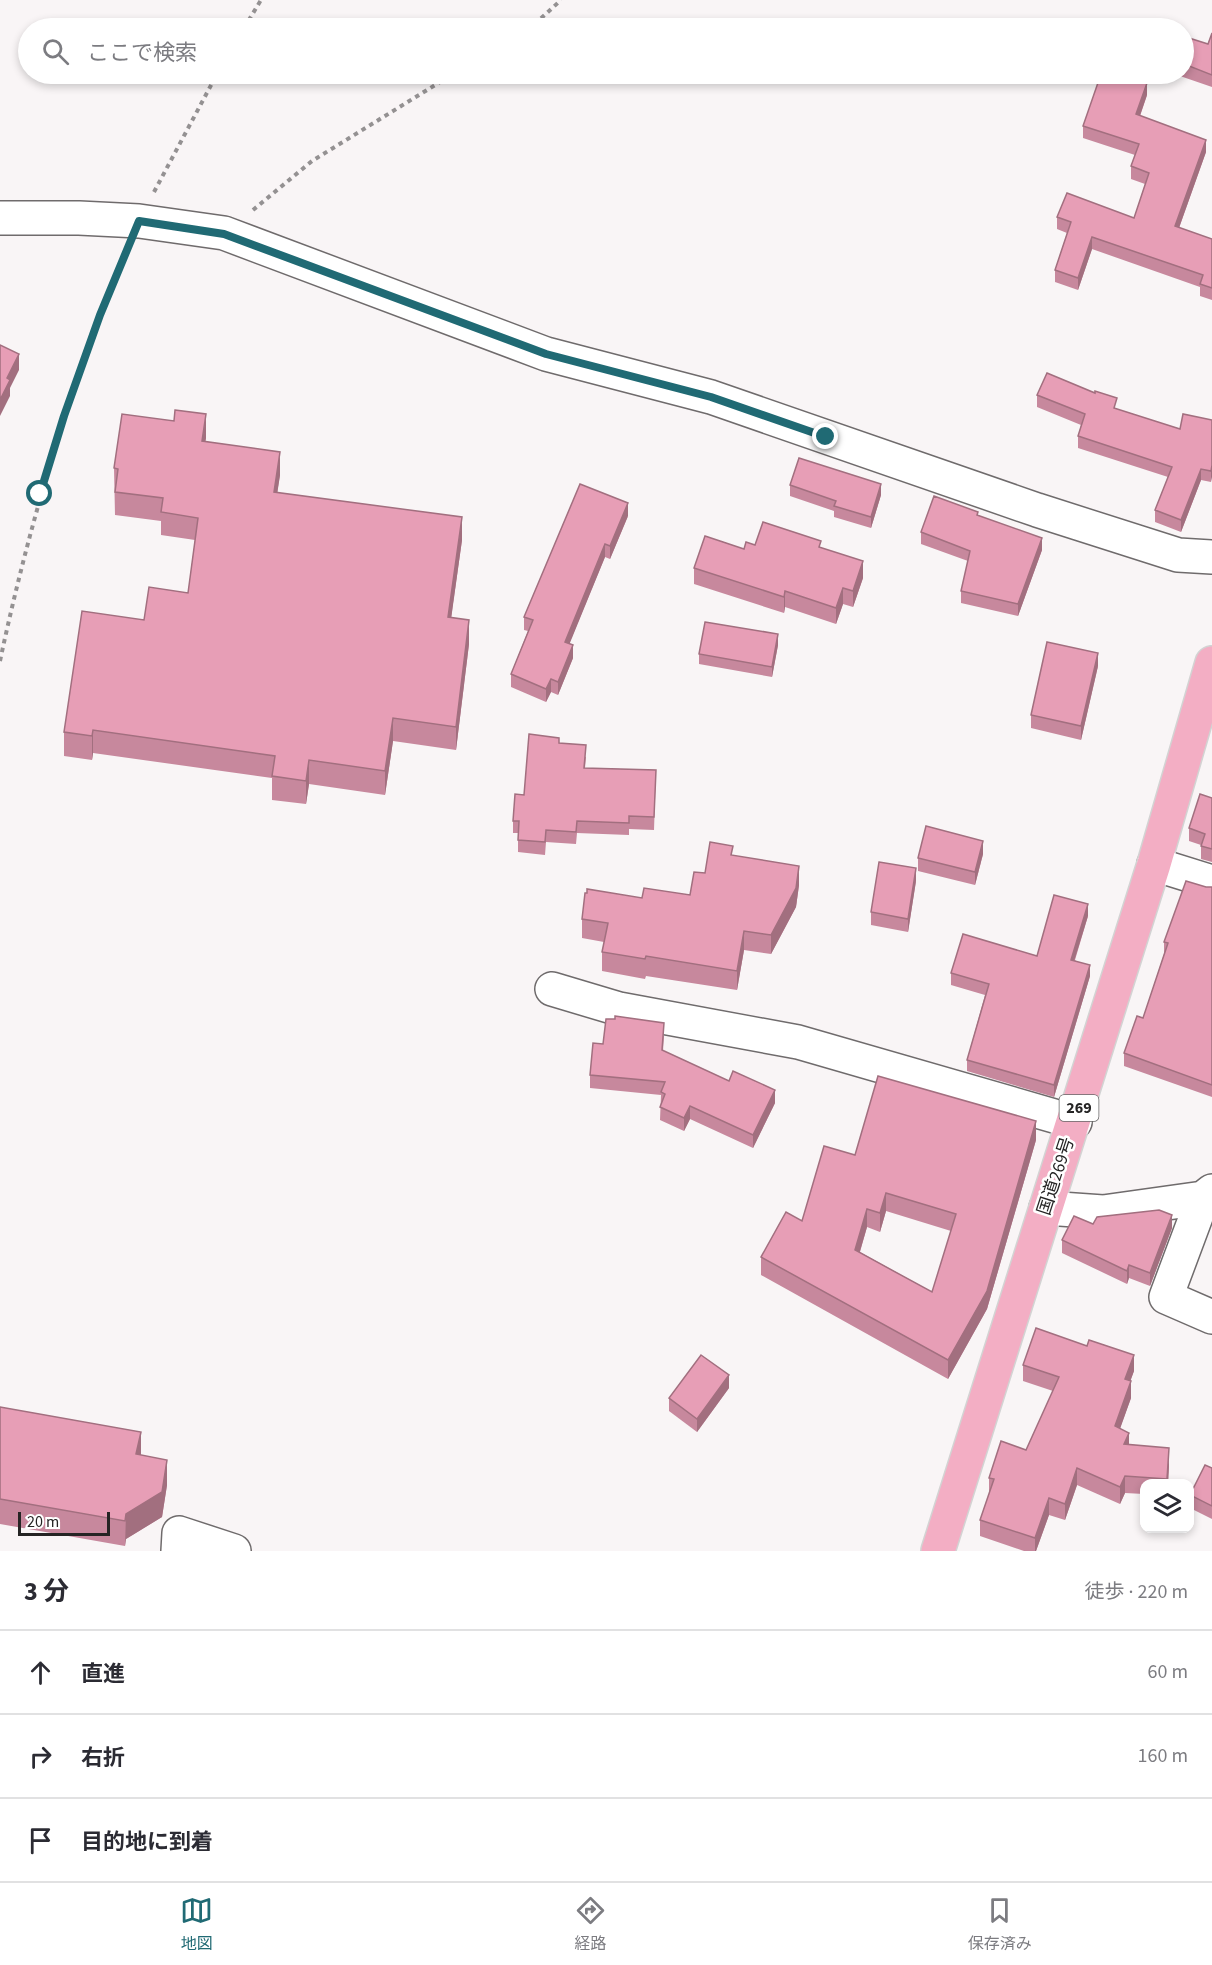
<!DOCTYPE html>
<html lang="ja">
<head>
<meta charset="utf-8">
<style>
	:root { --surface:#fff; --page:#f7f7f7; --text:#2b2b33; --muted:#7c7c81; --line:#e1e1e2; --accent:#206a74 }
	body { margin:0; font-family:"Source Sans 3","Noto Sans JP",sans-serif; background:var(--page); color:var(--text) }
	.controls { position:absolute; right:18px; bottom:18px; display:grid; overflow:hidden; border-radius:12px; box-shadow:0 3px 9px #0003 }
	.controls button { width:54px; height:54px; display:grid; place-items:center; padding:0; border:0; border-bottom:2px solid var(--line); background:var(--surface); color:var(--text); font:30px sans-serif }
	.scale { position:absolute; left:18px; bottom:15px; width:92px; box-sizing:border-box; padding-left:6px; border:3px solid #252424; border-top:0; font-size:16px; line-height:21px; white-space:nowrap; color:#252424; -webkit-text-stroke:4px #fff; paint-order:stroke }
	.stop { position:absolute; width:18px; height:18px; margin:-14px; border:4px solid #206a74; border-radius:50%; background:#fff }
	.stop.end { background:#206a74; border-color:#fff; box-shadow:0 2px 6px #0008 }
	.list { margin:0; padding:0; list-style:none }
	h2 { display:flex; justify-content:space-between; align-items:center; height:78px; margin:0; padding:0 24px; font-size:26px }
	h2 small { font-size:20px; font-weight:400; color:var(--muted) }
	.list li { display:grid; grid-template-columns:39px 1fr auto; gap:18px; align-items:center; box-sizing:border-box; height:84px; padding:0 24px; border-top:2px solid var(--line) }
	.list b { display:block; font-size:22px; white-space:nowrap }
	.list em { font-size:20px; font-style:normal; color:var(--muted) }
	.icon { flex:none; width:33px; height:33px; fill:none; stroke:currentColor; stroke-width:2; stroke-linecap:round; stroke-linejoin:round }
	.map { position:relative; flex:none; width:1212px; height:1551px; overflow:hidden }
	.search { position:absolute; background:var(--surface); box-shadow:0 3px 9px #0003; left:18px; right:18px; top:18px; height:66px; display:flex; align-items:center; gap:15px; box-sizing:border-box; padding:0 21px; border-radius:33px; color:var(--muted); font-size:22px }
	.sheet { height:330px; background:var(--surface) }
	nav { display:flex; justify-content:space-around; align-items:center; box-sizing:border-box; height:84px; border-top:2px solid var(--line); background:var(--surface); font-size:16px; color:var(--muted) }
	nav a { display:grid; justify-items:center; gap:3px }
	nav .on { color:var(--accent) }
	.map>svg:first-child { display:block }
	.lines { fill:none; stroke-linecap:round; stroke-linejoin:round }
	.minor-casing { stroke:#6f6b6c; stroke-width:36 }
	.highway-casing { stroke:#d3d3d3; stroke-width:36 }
	.path { stroke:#949192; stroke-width:4; stroke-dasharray:4.5 4.5; stroke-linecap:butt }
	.minor { stroke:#fff; stroke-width:33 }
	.highway { stroke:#f3aec4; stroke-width:33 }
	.wall { fill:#c7889d; fill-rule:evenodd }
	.shaded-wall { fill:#a26f7f }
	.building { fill:#e79eb6; stroke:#a26f7f; stroke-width:1.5; fill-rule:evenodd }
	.route { stroke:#206a74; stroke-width:8 }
	.labels { text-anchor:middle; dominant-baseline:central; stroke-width:5; stroke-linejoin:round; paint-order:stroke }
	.shield { fill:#fff; stroke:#666; stroke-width:1.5 }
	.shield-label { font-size:16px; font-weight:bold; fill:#252424 }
	.street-label { font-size:18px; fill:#252424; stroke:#fff }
</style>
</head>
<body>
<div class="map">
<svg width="1212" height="1551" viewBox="0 0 1212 1551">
	<rect width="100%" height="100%" fill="#f9f5f6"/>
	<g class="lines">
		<g class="minor-casing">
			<g id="minor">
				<polyline points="0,218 79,218 139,221 224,233 546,354 711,397 1037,510 1178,555 1212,557"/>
				<polyline points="1154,864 1212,882"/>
				<polyline points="552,989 619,1009 798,1042 1075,1122"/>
				<polyline points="1203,1198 1166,1297 1212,1317"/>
				<polyline points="1046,1208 1103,1212 1203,1198 1212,1191"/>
				<polyline points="178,1551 179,1533 234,1551"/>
			</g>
		</g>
		<g class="highway-casing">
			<polyline id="highway" points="938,1551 1154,864 1212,663"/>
		</g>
		<g class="path">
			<polyline points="244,28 261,0"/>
			<polyline points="526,28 537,22 561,0"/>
			<polyline points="154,192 217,74"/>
			<polyline points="253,210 312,161 453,74"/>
			<path d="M 0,661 C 30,520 71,384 127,250"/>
		</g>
		<use href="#minor" class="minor"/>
		<use href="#highway" class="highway"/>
	</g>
	<g class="wall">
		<polygon points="1212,33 1212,87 1180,76 1180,74 1184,74 1184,54 1208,44"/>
		<polygon points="1147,95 1140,116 1206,152 1179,228 1212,239 1212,300 1200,296 1200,287 1092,249 1078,290 1055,282 1055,270 1067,233 1057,229 1057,217 1134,218 1145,184 1131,179 1131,166 1135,155 1083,138 1083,126"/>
		<polygon points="1037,395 1117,409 1180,429 1212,420 1211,482 1201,480 1181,532 1155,522 1155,510 1168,477 1078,448 1078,436 1081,425 1037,407"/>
		<polygon points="206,438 205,441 280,475 277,493 462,540 451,618 469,644 456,750 393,741 385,795 309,784 306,804 272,800 272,778 93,753 92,760 64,756 64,732 144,620 188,593 195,540 161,535 161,521 115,515 114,468"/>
		<polygon points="790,485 881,495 871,528 834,517 834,511 790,496"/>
		<polygon points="978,515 1042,550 1018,616 961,603 961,591 968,561 921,544 921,532"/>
		<polygon points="628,516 610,559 605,557 569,644 573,658 558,695 551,692 546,702 511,687 511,674 528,631 524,630 524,617"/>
		<polygon points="755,545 821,548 863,578 853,607 843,604 836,624 785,607 784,613 694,584 694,568 744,549"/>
		<polygon points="778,645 772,677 699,664 699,654"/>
		<polygon points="1098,666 1081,740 1031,728 1031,715"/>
		<polygon points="559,743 586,757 585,768 656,770 654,830 629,829 629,835 577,833 576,844 546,842 545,855 518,852 518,833 513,833 513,821 524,795"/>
		<polygon points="1212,798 1212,862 1201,859 1201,845 1189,841 1189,828"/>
		<polygon points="983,854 975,885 918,871 918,858"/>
		<polygon points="733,856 799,885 796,907 771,954 744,950 737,990 646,976 645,979 602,971 602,952 604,942 582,938 582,919 642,898 690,895 705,873"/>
		<polygon points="916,881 908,932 871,925 871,912"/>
		<polygon points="1206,887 1212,887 1212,1097 1124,1066 1124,1053 1143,1018 1164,954 1164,942"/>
		<polygon points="1088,916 1075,960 1090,976 1054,1097 967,1071 967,1060 985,995 951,985 951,973 1037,956"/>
		<polygon points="664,1036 663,1051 775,1103 753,1148 690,1119 684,1131 660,1120 661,1095 590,1088 590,1075 603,1044"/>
		<path d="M 1036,1140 L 987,1309 L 948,1379 L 761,1275 L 761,1257 L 802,1221 L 855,1155 ZM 886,1211 L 951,1231 L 932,1292 L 860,1252 L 867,1227 L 880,1232 Z"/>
		<polygon points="1093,1224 1172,1228 1150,1286 1129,1278 1127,1284 1062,1253 1062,1240"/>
		<polygon points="1023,1365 1134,1371 1130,1381 1131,1398 1120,1428 1129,1445 1169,1464 1168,1484 1144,1484 1144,1494 1125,1493 1120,1504 1077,1485 1065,1520 1049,1515 1036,1551 1024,1551 980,1536 980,1520 989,1494 989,1478 1026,1450 1053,1391 1023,1381"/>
		<polygon points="729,1388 697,1432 669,1411 669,1398"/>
		<polygon points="0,1407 141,1455 167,1485 162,1517 126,1539 125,1546 0,1524"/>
		<polygon points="1212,1468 1212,1519 1190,1508 1190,1495"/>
	</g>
	<g class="shaded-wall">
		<polygon points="1147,83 1147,95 1136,127 1136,114"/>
		<polygon points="1206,140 1206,152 1175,239 1175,226"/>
		<polygon points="1092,237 1092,249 1078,290 1078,278"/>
		<polygon points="19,354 19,370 10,388 10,396 0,416 0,400 7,378"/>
		<polygon points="206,414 206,438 202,464 202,441"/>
		<polygon points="280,452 280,475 274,515 274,492"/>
		<polygon points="1212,465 1212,477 1211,482 1211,471"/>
		<polygon points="1201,469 1201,480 1181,532 1181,520"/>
		<polygon points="881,484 881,495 871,528 871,517"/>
		<polygon points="628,503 628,516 610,559 610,546"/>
		<polygon points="462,517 462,540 448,641 448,617"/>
		<polygon points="1042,538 1042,550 1018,616 1018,604"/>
		<polygon points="605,544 605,557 565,655 565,642"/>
		<polygon points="863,561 863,578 853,607 853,591"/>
		<polygon points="843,588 843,604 836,624 836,608"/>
		<polygon points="785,591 785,607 784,613 784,597"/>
		<polygon points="469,620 469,644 456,750 456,727"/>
		<polygon points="778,634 778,645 772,677 772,667"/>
		<polygon points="573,645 573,658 558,695 558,682"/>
		<polygon points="1098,653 1098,666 1081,740 1081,726"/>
		<polygon points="551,679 551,692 546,702 546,689"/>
		<polygon points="393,718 393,741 385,795 385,771"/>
		<polygon points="93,730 93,753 92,760 92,736"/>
		<polygon points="309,760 309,784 306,804 306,781"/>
		<polygon points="983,841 983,854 975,885 975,872"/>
		<polygon points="799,866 799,885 796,907 771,954 771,935"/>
		<polygon points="916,868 916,881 908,932 908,919"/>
		<polygon points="1088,904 1088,916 1071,971 1071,960"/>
		<polygon points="744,931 744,950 737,990 737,971"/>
		<polygon points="1090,965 1090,976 1054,1097 1054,1085"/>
		<polygon points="775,1090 775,1103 753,1148 753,1135"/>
		<polygon points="690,1106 690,1119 684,1131 684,1118"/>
		<polygon points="1036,1121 1036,1140 987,1309 948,1379 948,1360"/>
		<polygon points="886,1193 886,1211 880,1232 880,1213"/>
		<polygon points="867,1209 867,1227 855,1268 855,1250"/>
		<polygon points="1172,1215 1172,1228 1150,1286 1150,1273"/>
		<polygon points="1129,1265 1129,1278 1127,1284 1127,1271"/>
		<polygon points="1134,1355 1134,1371 1125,1396 1125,1379"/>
		<polygon points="729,1375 729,1388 697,1432 697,1419"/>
		<polygon points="1131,1381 1131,1398 1115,1443 1115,1426"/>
		<polygon points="141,1432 141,1456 136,1454"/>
		<polygon points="1129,1433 1129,1449 1124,1444"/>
		<polygon points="1169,1448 1169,1464 1168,1484 1167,1484"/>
		<polygon points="167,1460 167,1485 162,1517 126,1539 125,1546 126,1514"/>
		<polygon points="1077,1468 1077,1485 1065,1520 1065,1504"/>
		<polygon points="1125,1476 1125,1493 1120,1504 1120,1487"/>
		<polygon points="1049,1498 1049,1515 1036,1551 1035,1551 1035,1538"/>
	</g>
	<g class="building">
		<polygon points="1212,33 1212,75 1184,64 1184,54 1189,38 1208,44"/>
		<polygon points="1101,74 1118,74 1147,83 1136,114 1206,140 1175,226 1212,239 1212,288 1200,284 1203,275 1092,237 1078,278 1055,270 1071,222 1057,217 1067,193 1134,218 1149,173 1131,166 1139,144 1083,126"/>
		<polygon points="0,345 19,354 7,378 10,380 0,400"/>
		<polygon points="1047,373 1095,393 1095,391 1117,398 1114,408 1180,429 1183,414 1212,420 1212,465 1211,471 1201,469 1181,520 1155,510 1172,467 1078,436 1085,414 1037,395"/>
		<polygon points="175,410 206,414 202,441 280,452 274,492 462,517 448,617 469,620 456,727 393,718 385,771 309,760 306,781 272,776 275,756 93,730 92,736 64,732 82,611 144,620 149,587 188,593 198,518 161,512 163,498 115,492 118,469 114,468 122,414 174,421"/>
		<polygon points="799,458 881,484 871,517 834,506 836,501 790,485"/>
		<polygon points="580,484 628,503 610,546 605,544 565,642 573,645 558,682 551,679 546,689 511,674 533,620 524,617"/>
		<polygon points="934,496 978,512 977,515 1042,538 1018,604 961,591 970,551 921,532"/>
		<polygon points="763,522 821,541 819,547 863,561 853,591 843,588 836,608 785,591 784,597 694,568 705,536 744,549 746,542 755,545"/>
		<polygon points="705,622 778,634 772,667 699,654"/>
		<polygon points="1047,642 1098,653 1081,726 1031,715"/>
		<polygon points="529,734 559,738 559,743 586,745 584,768 656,770 654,817 629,816 629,823 577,821 576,832 546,830 545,842 518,840 519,821 513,821 515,794 524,795"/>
		<polygon points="1200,794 1212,798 1212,849 1201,846 1205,834 1189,828"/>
		<polygon points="926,826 983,841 975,872 918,858"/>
		<polygon points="710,842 733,846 731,855 799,866 796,888 771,935 744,931 737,971 646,956 645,959 602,952 608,923 582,919 585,893 587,893 587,889 642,898 644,888 690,895 694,872 705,873"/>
		<polygon points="879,862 916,868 908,919 871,912"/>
		<polygon points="1186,881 1206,887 1212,887 1212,1085 1124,1053 1137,1016 1143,1018 1168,943 1164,942"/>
		<polygon points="1054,895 1088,904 1071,960 1090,965 1054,1085 967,1060 989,984 951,973 963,934 1037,956"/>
		<polygon points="615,1016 664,1023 662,1050 729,1081 733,1071 775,1090 753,1135 690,1106 684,1118 660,1107 665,1094 661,1092 665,1082 590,1075 593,1043 603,1044 606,1019 615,1019"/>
		<path d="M 878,1076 L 1036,1121 L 987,1291 L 948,1360 L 761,1257 L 786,1212 L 802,1221 L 824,1146 L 855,1155 ZM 886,1193 L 956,1214 L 932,1292 L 855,1250 L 867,1209 L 880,1213 Z"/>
		<polygon points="1159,1210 1172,1215 1150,1273 1129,1265 1127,1271 1062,1240 1074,1216 1093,1224 1097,1217"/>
		<polygon points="1036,1328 1087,1346 1089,1340 1134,1355 1125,1379 1131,1381 1115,1426 1129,1433 1124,1444 1169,1448 1167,1479 1125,1476 1120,1487 1077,1468 1065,1504 1049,1498 1035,1538 980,1520 994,1479 989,1478 1001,1441 1026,1450 1059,1377 1023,1365"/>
		<polygon points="701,1355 729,1375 697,1419 669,1398"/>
		<polygon points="0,1407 141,1432 136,1454 167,1460 162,1492 126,1514 125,1521 0,1499"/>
		<polygon points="1205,1465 1212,1468 1212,1506 1190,1495"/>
	</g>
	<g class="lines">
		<polyline class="route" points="40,494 64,416 100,315 139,221 224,234 546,354 711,397 826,437"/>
	</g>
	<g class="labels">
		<rect class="shield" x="1059.5" y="1095" width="39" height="26" rx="4.5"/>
		<g class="shield-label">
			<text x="1079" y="1108">269</text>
		</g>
		<g class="street-label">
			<text transform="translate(1056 1176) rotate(-72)">国道269号</text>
		</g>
	</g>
</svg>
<div class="controls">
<button><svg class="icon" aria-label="layers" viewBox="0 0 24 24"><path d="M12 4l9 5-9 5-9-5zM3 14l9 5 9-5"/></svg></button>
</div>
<div class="scale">20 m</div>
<div class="stop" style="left:40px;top:494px"></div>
<div class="stop end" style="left:826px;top:437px"></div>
<div class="search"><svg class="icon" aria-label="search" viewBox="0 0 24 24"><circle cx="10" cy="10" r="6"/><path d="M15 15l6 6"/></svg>ここで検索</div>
</div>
<section class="sheet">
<h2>3 分<small>徒歩 · 220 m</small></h2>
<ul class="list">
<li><svg class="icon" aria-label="ahead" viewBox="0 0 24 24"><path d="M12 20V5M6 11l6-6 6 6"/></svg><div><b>直進</b></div><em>60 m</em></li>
<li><svg class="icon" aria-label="right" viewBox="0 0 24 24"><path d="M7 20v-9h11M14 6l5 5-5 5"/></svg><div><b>右折</b></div><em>160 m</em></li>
<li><svg class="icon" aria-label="arrive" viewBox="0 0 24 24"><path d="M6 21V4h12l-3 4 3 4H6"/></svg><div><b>目的地に到着</b></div></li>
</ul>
</section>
<nav>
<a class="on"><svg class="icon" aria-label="map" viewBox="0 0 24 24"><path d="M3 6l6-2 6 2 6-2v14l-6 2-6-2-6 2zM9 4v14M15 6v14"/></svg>地図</a>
<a><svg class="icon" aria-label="directions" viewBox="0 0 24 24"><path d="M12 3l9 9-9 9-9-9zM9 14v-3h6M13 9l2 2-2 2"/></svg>経路</a>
<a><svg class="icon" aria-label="saved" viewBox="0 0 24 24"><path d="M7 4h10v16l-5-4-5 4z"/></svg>保存済み</a>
</nav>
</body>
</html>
